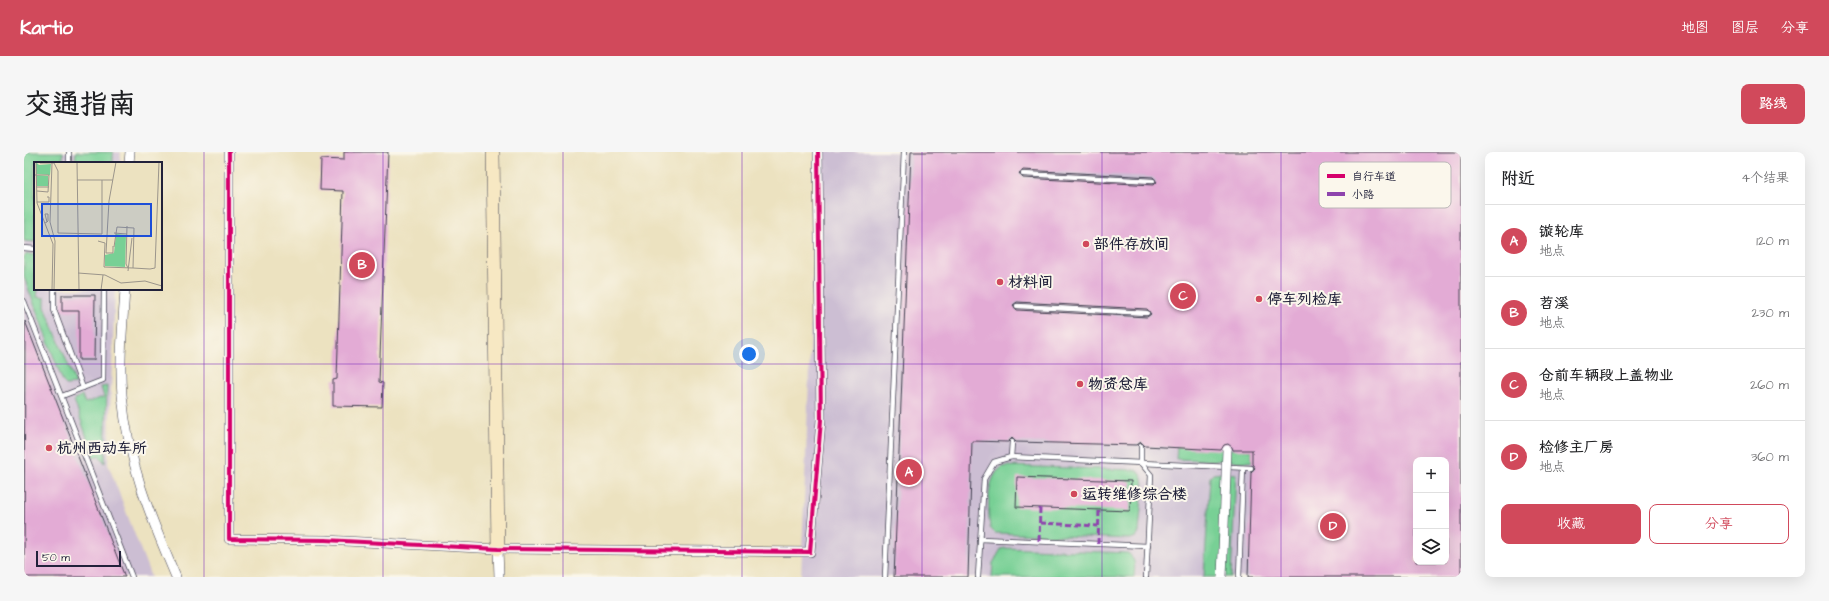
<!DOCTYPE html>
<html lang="zh">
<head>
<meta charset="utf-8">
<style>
	:root { --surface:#fff; --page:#f6f6f6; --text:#202124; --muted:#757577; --line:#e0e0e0; --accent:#d1495b }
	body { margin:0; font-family:"Architects Daughter","LXGW WenKai TC",sans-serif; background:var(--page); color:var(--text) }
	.controls { position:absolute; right:12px; bottom:12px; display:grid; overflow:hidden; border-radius:8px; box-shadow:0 4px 16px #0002 }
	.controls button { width:36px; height:36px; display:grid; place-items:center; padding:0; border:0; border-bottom:1px solid var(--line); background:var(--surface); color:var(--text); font:20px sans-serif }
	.scale { position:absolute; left:12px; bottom:10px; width:85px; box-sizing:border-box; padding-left:4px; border:2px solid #22223b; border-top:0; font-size:11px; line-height:14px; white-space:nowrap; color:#22223b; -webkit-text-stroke:3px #fbf7ec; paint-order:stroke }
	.you { position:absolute; left:725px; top:202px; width:14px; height:14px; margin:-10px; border:3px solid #fff; border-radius:50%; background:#1a73e8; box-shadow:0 0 0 6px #1a73e833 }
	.badge { display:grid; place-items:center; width:26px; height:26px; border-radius:50%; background:var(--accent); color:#fff; font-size:13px; font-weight:700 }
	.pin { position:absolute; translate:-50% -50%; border:2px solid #fff; box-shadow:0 1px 4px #0006 }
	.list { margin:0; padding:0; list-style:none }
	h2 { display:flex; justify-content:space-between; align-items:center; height:52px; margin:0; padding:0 16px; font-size:17px }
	h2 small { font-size:13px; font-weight:400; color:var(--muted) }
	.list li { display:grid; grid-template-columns:26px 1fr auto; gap:12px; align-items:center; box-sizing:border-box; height:72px; padding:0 16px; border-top:1px solid var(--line) }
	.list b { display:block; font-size:15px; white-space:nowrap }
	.list p { margin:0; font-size:13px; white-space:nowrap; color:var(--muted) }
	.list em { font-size:13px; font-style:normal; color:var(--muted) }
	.actions { display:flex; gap:8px; padding:12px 16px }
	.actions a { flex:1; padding:9px 0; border:1px solid var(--accent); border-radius:8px; text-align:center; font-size:14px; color:var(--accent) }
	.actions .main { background:var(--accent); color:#fff }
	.icon { flex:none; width:22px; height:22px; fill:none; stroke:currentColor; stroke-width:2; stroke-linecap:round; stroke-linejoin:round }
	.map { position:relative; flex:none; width:1437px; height:425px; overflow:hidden; border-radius:8px }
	header { display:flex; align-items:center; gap:24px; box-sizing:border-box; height:56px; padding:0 20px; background:var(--accent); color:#fff }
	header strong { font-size:19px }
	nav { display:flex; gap:22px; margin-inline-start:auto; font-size:14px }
	.intro { display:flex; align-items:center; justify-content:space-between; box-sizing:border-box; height:96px; padding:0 24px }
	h1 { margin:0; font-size:28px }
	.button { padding:10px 18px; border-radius:8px; background:var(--accent); color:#fff; font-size:14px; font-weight:700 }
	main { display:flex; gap:24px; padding:0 24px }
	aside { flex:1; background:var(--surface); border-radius:8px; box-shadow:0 4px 16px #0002 }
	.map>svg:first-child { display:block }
	.industrial { fill:#ccbed3; fill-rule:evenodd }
	.green { fill:#78d095; stroke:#4d7968 }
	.building { fill:#e3abd5; fill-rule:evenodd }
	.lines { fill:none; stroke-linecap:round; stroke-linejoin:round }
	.lane-casing { stroke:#403f4f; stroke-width:6 }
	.street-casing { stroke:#403f4f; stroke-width:10 }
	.secondary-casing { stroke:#403f4f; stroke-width:14 }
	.lane { stroke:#fff; stroke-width:4.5 }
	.street { stroke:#fff; stroke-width:9 }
	.secondary { stroke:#f7e8c3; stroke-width:13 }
	.street-bridge-casing { stroke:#403f4f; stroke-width:10; stroke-linecap:butt }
	.street-bridge { stroke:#fff; stroke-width:9 }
	.quiet { stroke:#8e44ad; stroke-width:3; stroke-dasharray:6 3; stroke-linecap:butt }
	.cycleway-casing { stroke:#fbf7ec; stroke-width:6 }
	.cycleway { stroke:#d6006c; stroke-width:4 }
	.grid { fill:none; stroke:#7b2cbf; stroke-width:1; stroke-opacity:0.55 }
	.poi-dot { fill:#d1495b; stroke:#fbf7ec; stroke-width:1.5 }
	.labels { text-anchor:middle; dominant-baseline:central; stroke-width:4; stroke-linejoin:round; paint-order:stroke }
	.poi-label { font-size:15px; font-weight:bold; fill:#22223b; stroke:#fbf7ec; text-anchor:start }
	.inset-road { fill:none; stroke:#9b958b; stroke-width:1 }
	.view { fill:#1d4ed8; fill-opacity:0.15; stroke:#1d4ed8; stroke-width:2 }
	.inset-edge { fill:none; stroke:#22223b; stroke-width:2 }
	.key { fill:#fbf7ec; stroke:#bab7b7; stroke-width:1 }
	.key-label { font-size:11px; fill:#22223b }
</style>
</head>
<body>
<header>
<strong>Kartio</strong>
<nav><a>地图</a><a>图层</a><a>分享</a></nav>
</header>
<div class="intro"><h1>交通指南</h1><a class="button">路线</a></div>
<main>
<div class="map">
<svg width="1437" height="425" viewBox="0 0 1437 425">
	<rect width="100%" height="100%" fill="#fbf7ec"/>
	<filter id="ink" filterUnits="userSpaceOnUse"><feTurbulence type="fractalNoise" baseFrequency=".025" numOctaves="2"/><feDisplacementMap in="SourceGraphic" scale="8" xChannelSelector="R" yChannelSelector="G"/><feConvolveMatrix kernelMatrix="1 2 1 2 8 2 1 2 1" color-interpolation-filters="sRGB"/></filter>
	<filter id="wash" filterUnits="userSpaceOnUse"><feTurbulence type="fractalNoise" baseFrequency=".012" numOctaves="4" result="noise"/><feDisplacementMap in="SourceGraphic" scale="16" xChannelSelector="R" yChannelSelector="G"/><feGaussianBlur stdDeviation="0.9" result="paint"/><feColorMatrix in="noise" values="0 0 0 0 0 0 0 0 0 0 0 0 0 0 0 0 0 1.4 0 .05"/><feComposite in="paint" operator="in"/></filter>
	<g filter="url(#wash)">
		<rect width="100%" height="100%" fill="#ece2c0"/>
		<g class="industrial">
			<polygon points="0,0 97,0 96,11 11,11 11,137 91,137 84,312 127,425 0,425"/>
			<path d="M 794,0 L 1437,0 L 1437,425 L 777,425 ZM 1392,308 L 1422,308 L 1422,410 L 1392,410 Z"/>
		</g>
		<g class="green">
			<polygon points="0,0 39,0 39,11 11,11 11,90 0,89"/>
			<polygon points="52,0 89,0 89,11 51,11"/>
			<polygon points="4,102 11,103 11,137 14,137 13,145 21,146 21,155 52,232 42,233 39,230 0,125 0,104"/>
			<polygon points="83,234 81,311 75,303 70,306 50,248 58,243 61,251 80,245 77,235"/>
			<polygon points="1153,295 1228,298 1228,310 1152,307"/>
			<path d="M 981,314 L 1112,318 L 1117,322 L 1119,332 L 1115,380 L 1112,385 L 1106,387 L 971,381 L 966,376 C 964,359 961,321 981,314 Z"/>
			<polygon points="1198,321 1212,322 1207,425 1180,425 1186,325 1189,322"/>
			<path d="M 981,396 L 1104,401 C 1112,407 1111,415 1110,425 L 968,425 L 969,411 L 977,397 Z"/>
		</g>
		<g id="blocks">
			<g class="building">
				<polygon points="320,0 364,0 355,230 359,231 358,255 309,254 309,228 313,227 319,39 296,38 297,7 320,8"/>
				<path d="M 887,0 L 1437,0 L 1437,425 L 1224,425 L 1227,320 L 1231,316 L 1228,312 L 1228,298 L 1209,298 L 1208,295 L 1204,292 L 1200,293 L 1197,298 L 1121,294 L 1117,290 L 1113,293 L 992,290 L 988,286 L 984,290 L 948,289 L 944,425 L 870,425 ZM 999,18 L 1129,25 L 1133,30 L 1129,33 L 999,26 L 995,21 ZM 993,150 L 1123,157 L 1127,162 L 1123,165 L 993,158 L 989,153 ZM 1392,308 L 1422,308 L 1422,410 L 1392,410 Z"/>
				<polygon points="38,143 71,143 70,208 55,208 55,159 38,159"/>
				<polygon points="1,169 101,425 0,425"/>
				<polygon points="993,325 1107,329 1106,359 992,355"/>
			</g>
		</g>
	</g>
	<g filter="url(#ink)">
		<use href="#blocks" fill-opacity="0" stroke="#403f4f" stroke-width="1"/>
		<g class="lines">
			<g class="lane-casing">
				<g id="lane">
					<polyline points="45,11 45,0"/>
					<polyline points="999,22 1129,29"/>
					<polyline points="0,96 11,97"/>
					<polyline points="30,137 30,158 59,236"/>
					<polyline points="0,149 108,425"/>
					<polyline points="993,154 1123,161"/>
					<polyline points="38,244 79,228 80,137"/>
					<polyline points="988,290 987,305 1227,316"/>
					<polyline points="1117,294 1117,311 1127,323 1122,425"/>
					<polyline points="956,387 1124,394"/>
					<polyline points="861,425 880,0"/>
					<polyline points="954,425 960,327 970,310 987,305"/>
					<polyline points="1215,425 1219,316"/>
				</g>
			</g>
			<g class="street-casing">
				<g id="street">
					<polyline points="205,0 205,387 301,388 474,397 786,400 797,268 794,0"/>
					<polyline points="105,11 106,0"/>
					<path d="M 101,137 C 99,172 95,208 98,243 C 104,311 126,364 152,425"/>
					<polyline points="474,397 475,425"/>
				</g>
			</g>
			<g class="secondary-casing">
				<polyline id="secondary" points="469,0 474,397"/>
			</g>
			<use href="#lane" class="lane"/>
			<use href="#street" class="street"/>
			<use href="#secondary" class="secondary"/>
			<g class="street-bridge-casing">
				<polyline id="street-bridge" points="1198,425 1203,298"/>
			</g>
			<use href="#street-bridge" class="street-bridge"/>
			<g class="quiet">
				<polyline points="1016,371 1074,374"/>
				<polyline points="1015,389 1016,356"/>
				<polyline points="1074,392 1075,358"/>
			</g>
			<g class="cycleway-casing">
				<polyline id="cycleway" points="205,0 205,387 301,388 474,397 786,400 797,268 794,0"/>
			</g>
			<use href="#cycleway" class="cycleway"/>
		</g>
	</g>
	<path class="grid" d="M 180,0 L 180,425M 359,0 L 359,425M 539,0 L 539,425M 718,0 L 718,425M 898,0 L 898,425M 1078,0 L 1078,425M 1257,0 L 1257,425M 0,212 L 1437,212"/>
	<g class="poi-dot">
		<circle cx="1062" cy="92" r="4"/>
		<circle cx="976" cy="130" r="4"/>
		<circle cx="1235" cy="147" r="4"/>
		<circle cx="1056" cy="232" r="4"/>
		<circle cx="25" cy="296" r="4"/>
		<circle cx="1050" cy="342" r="4"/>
	</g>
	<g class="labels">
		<g class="poi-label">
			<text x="1070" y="92">部件存放间</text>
			<text x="984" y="130">材料间</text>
			<text x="1243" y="147">停车列检库</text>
			<text x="1064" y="232">物资总库</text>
			<text x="33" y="296">杭州西动车所</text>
			<text x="1058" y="342">运转维修综合楼</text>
		</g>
	</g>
	<g transform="translate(10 10)">
		<rect width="128" height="128" fill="#ece2c0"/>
		<path d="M 2,0 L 5,3 L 17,2 L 16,13 L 2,12 ZM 2,13 L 14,14 L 14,24 L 3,24 ZM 82,72 L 92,73 L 91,105 L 71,104 L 71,93 L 80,91 Z" fill="#78d095"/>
		<path class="inset-road" d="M 2,0 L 3,41 L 19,82 L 18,128M 43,0 L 45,128M 6,1 L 20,1 L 24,9 L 24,71 L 68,72 L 68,18M 18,1 L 16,60 L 21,79 L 20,128M 1,13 L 15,13 L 14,30 L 3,29M 43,18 L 79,18M 2,25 L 15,25M 3,40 L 15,40 L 15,35 L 13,35M 11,61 L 13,60 L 14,59 L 14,52 L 11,52 L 13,60M 93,64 L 92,102 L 94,106M 83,65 L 100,66M 100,66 L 99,106 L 116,107M 80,71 L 93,72M 64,79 L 71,81 L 70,105 L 99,106M 79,84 L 79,91 L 72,91 L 75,39 L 82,0M 80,85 L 83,65M 116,107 L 121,106 L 125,0M 94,109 L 98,76M 44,111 L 71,113 L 87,121 L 111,119 L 128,124M 67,128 L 69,113"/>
		<path class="view" d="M 8,42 L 117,42 L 117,74 L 8,74 Z"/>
		<rect width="128" height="128" class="inset-edge"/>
	</g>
	<rect x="1295" y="10" width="132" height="46" rx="6" class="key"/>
	<rect x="1303" y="22" width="18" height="4" fill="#d6006c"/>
	<rect x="1303" y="40" width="18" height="4" fill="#8e44ad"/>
	<g class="key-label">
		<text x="1328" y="28">自行车道</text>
		<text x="1328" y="46">小路</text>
	</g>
</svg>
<div class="controls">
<button>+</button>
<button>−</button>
<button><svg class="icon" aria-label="layers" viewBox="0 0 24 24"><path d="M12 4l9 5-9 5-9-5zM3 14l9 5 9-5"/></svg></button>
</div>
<div class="scale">50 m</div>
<div class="you"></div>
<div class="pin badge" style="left:885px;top:320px">A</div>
<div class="pin badge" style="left:338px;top:113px">B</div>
<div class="pin badge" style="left:1159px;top:144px">C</div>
<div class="pin badge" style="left:1309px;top:374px">D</div>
</div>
<aside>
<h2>附近<small>4个结果</small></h2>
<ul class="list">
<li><span class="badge">A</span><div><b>镟轮库</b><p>地点</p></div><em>120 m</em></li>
<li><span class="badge">B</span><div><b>苕溪</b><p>地点</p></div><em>230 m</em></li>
<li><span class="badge">C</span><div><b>仓前车辆段上盖物业</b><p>地点</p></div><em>260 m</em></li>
<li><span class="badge">D</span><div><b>检修主厂房</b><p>地点</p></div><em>360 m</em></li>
</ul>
<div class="actions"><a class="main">收藏</a><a>分享</a></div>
</aside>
</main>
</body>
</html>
